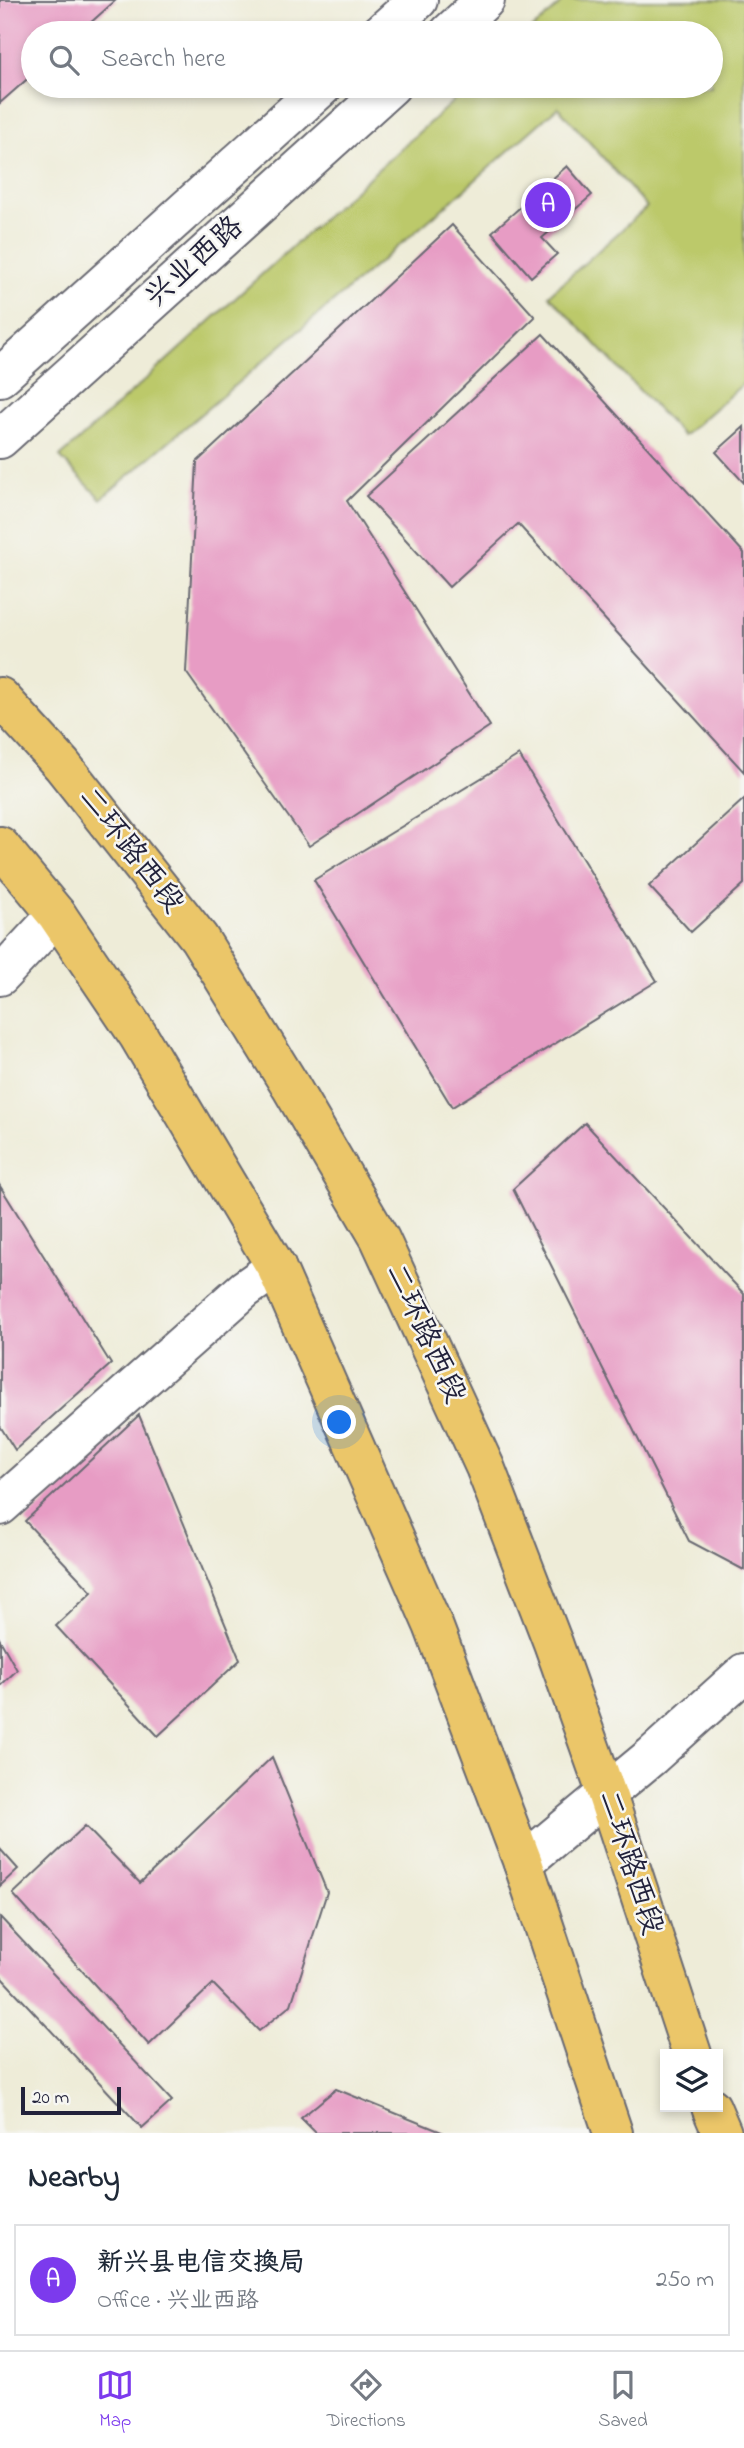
<!DOCTYPE html>
<html lang="en">
<head>
<meta charset="utf-8">
<style>
	:root { --surface:#fff; --page:#f6f6f7; --text:#1f2937; --muted:#747a83; --line:#e0e1e3; --accent:#7c3aed }
	body { margin:0; font-family:"Indie Flower","LXGW WenKai TC",sans-serif; background:var(--page); color:var(--text) }
	.controls { position:absolute; right:21px; bottom:21px; display:grid; overflow:hidden; border-radius:0px; box-shadow:0 4px 10px #0003 }
	.controls button { width:63px; height:63px; display:grid; place-items:center; padding:0; border:0; border-bottom:2px solid var(--line); background:var(--surface); color:var(--text); font:35px sans-serif }
	.scale { position:absolute; left:21px; bottom:18px; width:100px; box-sizing:border-box; padding-left:7px; border:4px solid #22223b; border-top:0; font-size:19px; line-height:24px; white-space:nowrap; color:#22223b; -webkit-text-stroke:5px #f6f6f2; paint-order:stroke }
	.you { position:absolute; left:340px; top:1423px; width:24px; height:24px; margin:-18px; border:5px solid #fff; border-radius:50%; background:#1a73e8; box-shadow:0 0 0 10px #1a73e833 }
	.badge { display:grid; place-items:center; width:46px; height:46px; border-radius:50%; background:var(--accent); color:#fff; font-size:23px; font-weight:700 }
	.pin { position:absolute; translate:-50% -50%; border:4px solid #fff; box-shadow:0 2px 7px #0006 }
	.list { margin:0; padding:0; list-style:none }
	h2 { display:flex; justify-content:space-between; align-items:center; height:91px; margin:0; padding:0 28px; font-size:30px }
	h2 small { font-size:23px; font-weight:400; color:var(--muted) }
	.list li { display:grid; grid-template-columns:46px 1fr auto; gap:21px; align-items:center; box-sizing:border-box; height:112px; margin:0 14px 14px; padding:0 14px; border:2px solid var(--line); border-radius:0px }
	.list b { display:block; font-size:26px; white-space:nowrap }
	.list p { margin:0; font-size:23px; white-space:nowrap; color:var(--muted) }
	.list em { font-size:23px; font-style:normal; color:var(--muted) }
	.icon { flex:none; width:38px; height:38px; fill:none; stroke:currentColor; stroke-width:2; stroke-linecap:round; stroke-linejoin:round }
	.map { position:relative; flex:none; width:744px; height:2133px; overflow:hidden }
	.search { position:absolute; background:var(--surface); box-shadow:0 4px 10px #0003; left:21px; right:21px; top:21px; height:77px; display:flex; align-items:center; gap:18px; box-sizing:border-box; padding:0 24px; border-radius:38px; color:var(--muted); font-size:26px }
	.sheet { height:217px; background:var(--surface) }
	nav { display:flex; justify-content:space-around; align-items:center; box-sizing:border-box; height:98px; border-top:2px solid var(--line); background:var(--surface); font-size:19px; color:var(--muted) }
	nav a { display:grid; justify-items:center; gap:4px }
	nav .on { color:var(--accent) }
	.map>svg:first-child { display:block }
	.green { fill:#bcc96b; stroke:#6f7653; stroke-width:2 }
	.building { fill:#e79cc4 }
	.lines { fill:none; stroke-linecap:round; stroke-linejoin:round }
	.minor-casing { stroke:#696972; stroke-width:42 }
	.major-casing { stroke:#696972; stroke-width:42 }
	.minor { stroke:#fff; stroke-width:38 }
	.major { stroke:#ebc669; stroke-width:38 }
	.labels { text-anchor:middle; dominant-baseline:central; stroke-width:5; stroke-linejoin:round; paint-order:stroke }
	.street-label { font-size:30px; fill:#22223b; stroke:#f6f6f2 }
</style>
</head>
<body>
<div class="map">
<svg width="744" height="2133" viewBox="0 0 744 2133">
	<rect width="100%" height="100%" fill="#f6f6f2"/>
	<filter id="ink" filterUnits="userSpaceOnUse"><feTurbulence type="fractalNoise" baseFrequency=".0143" numOctaves="2"/><feDisplacementMap in="SourceGraphic" scale="14" xChannelSelector="R" yChannelSelector="G"/><feConvolveMatrix kernelMatrix="1 2 1 2 8 2 1 2 1" color-interpolation-filters="sRGB"/></filter>
	<filter id="wash" filterUnits="userSpaceOnUse"><feTurbulence type="fractalNoise" baseFrequency=".00686" numOctaves="4" result="noise"/><feDisplacementMap in="SourceGraphic" scale="28" xChannelSelector="R" yChannelSelector="G"/><feGaussianBlur stdDeviation="1.57" result="paint"/><feColorMatrix in="noise" values="0 0 0 0 0 0 0 0 0 0 0 0 0 0 0 0 0 1.4 0 .05"/><feComposite in="paint" operator="in"/></filter>
	<g filter="url(#wash)">
		<rect width="100%" height="100%" fill="#eeecd8"/>
		<polygon class="green" points="565,0 744,0 744,383 683,436 549,295 647,207 558,107 448,204 101,499 60,457 470,86 711,86 711,33 528,33"/>
		<g id="blocks">
			<g class="building">
				<polygon points="0,0 116,0 79,33 33,33 33,74 0,103"/>
				<polygon points="567,166 592,195 542,238 557,254 531,277 492,232"/>
				<polygon points="452,225 535,317 347,501 490,726 309,846 186,672 197,462"/>
				<polygon points="543,334 744,553 744,772 518,524 449,587 366,496"/>
				<polygon points="744,427 744,483 716,452"/>
				<polygon points="519,755 657,981 452,1107 314,880"/>
				<polygon points="744,799 744,884 691,932 649,886"/>
				<polygon points="585,1123 744,1294 744,1570 689,1541 513,1189"/>
				<polygon points="0,1186 111,1364 15,1450 0,1426"/>
				<polygon points="139,1415 240,1660 158,1736 56,1626 92,1592 25,1521"/>
				<polygon points="0,1640 17,1670 0,1686"/>
				<polygon points="272,1757 327,1892 291,2005 259,2031 213,1984 149,2045 13,1894 85,1826 140,1883"/>
				<polygon points="0,1849 18,1869 0,1886"/>
				<polygon points="0,1917 172,2101 142,2128 0,1976"/>
				<polygon points="336,2089 444,2133 316,2133 301,2118"/>
			</g>
		</g>
	</g>
	<g filter="url(#ink)">
		<use href="#blocks" fill-opacity="0" stroke="#696972" stroke-width="2"/>
		<g class="lines">
			<g class="minor-casing">
				<g id="minor">
					<polyline points="381,33 418,0"/>
					<polyline points="449,33 485,0"/>
					<polyline points="0,377 323,86"/>
					<polyline points="0,439 391,86"/>
					<polyline points="0,976 57,915"/>
					<polyline points="0,1506 245,1289 276,1267"/>
					<polyline points="523,1863 652,1756 744,1673"/>
				</g>
			</g>
			<g class="major-casing">
				<g id="major">
					<polyline points="0,697 62,765 199,938 291,1087 380,1239 485,1467 553,1643 607,1795 692,2054"/>
					<polyline points="0,846 57,915 138,1035 276,1267 433,1625 523,1863 613,2133"/>
					<polyline points="711,2107 722,2133"/>
				</g>
			</g>
			<use href="#minor" class="minor"/>
			<use href="#major" class="major"/>
		</g>
	</g>
	<g class="labels">
		<g class="street-label">
			<text transform="translate(195 263) rotate(-42)">兴业西路</text>
			<text transform="translate(130 851) rotate(52)">二环路西段</text>
			<text transform="translate(424 1334) rotate(65)">二环路西段</text>
			<text transform="translate(629 1863) rotate(72)">二环路西段</text>
		</g>
	</g>
</svg>
<div class="controls">
<button><svg class="icon" aria-label="layers" viewBox="0 0 24 24"><path d="M12 4l9 5-9 5-9-5zM3 14l9 5 9-5"/></svg></button>
</div>
<div class="scale">20 m</div>
<div class="you"></div>
<div class="pin badge" style="left:548px;top:205px">A</div>
<div class="search"><svg class="icon" aria-label="search" viewBox="0 0 24 24"><circle cx="10" cy="10" r="6"/><path d="M15 15l6 6"/></svg>Search here</div>
</div>
<section class="sheet">
<h2>Nearby<small></small></h2>
<ul class="list">
<li><span class="badge">A</span><div><b>新兴县电信交换局</b><p>Office · 兴业西路</p></div><em>250 m</em></li>
</ul>
</section>
<nav>
<a class="on"><svg class="icon" aria-label="map" viewBox="0 0 24 24"><path d="M3 6l6-2 6 2 6-2v14l-6 2-6-2-6 2zM9 4v14M15 6v14"/></svg>Map</a>
<a><svg class="icon" aria-label="directions" viewBox="0 0 24 24"><path d="M12 3l9 9-9 9-9-9zM9 14v-3h6M13 9l2 2-2 2"/></svg>Directions</a>
<a><svg class="icon" aria-label="saved" viewBox="0 0 24 24"><path d="M7 4h10v16l-5-4-5 4z"/></svg>Saved</a>
</nav>
</body>
</html>
